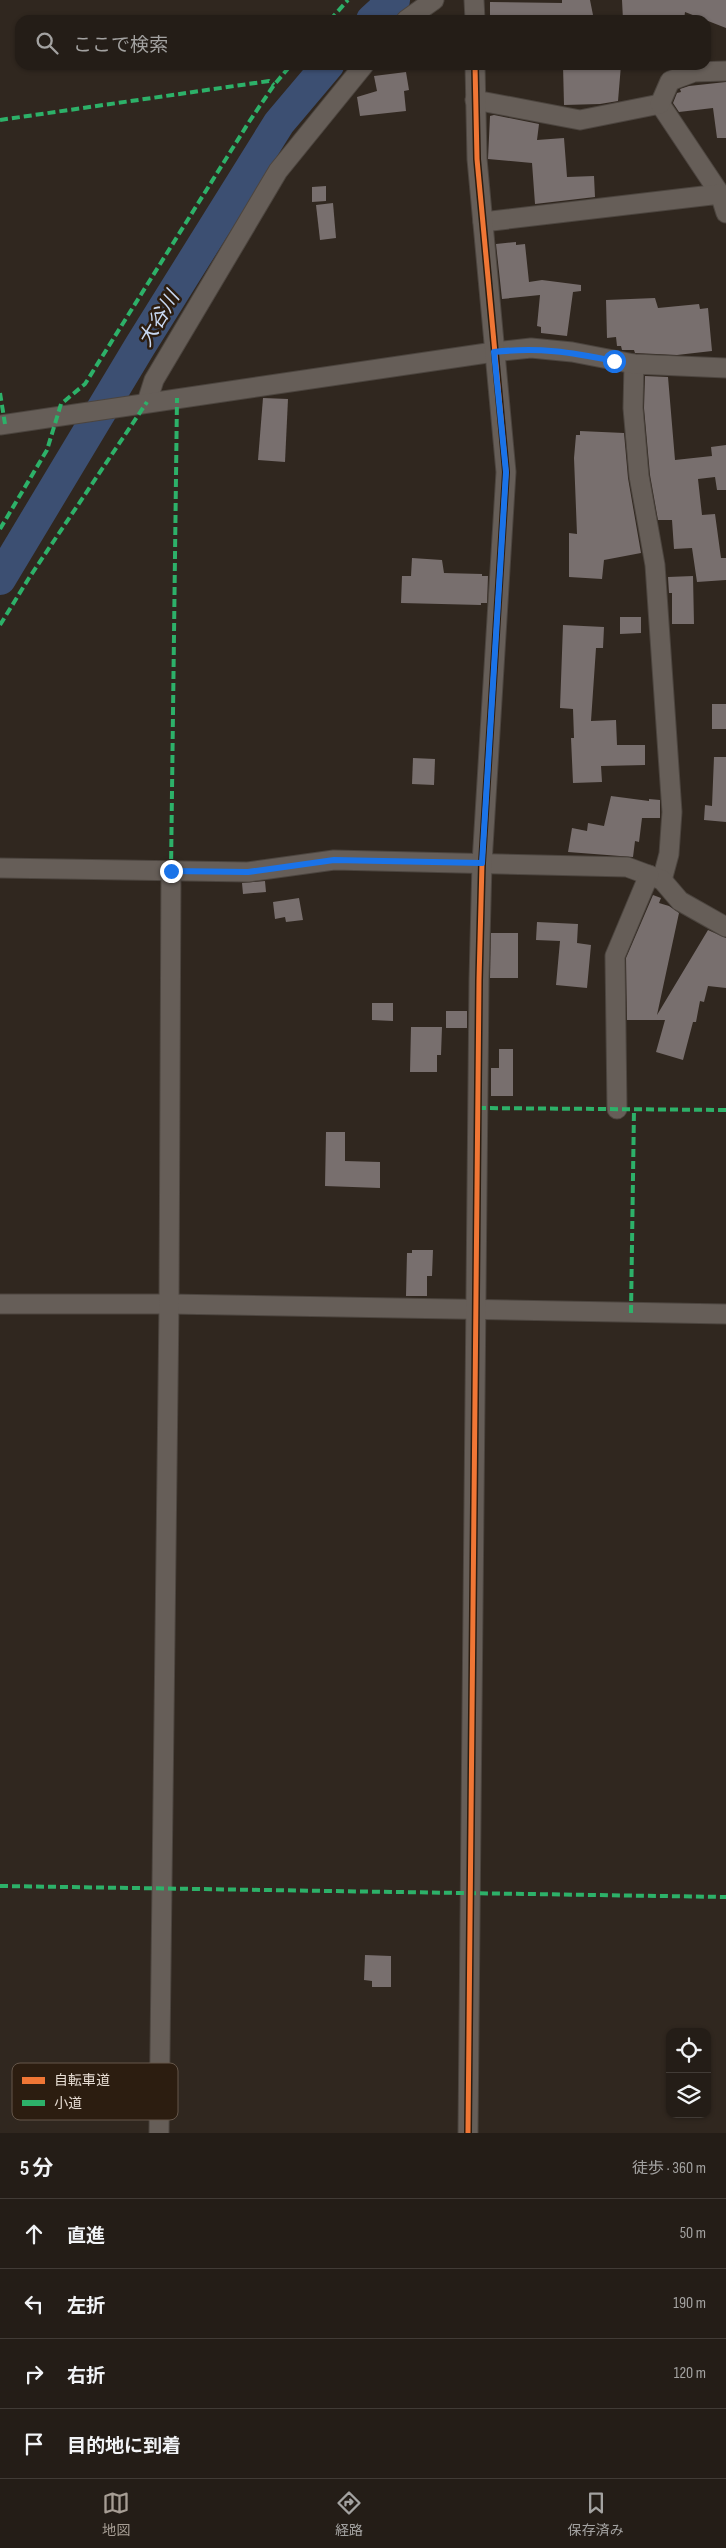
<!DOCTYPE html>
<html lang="ja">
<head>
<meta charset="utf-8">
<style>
	:root { --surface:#241d17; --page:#2c2620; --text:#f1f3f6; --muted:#a3a2a1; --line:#413b36; --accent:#a69d94 }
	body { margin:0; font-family:"Sofia Sans Condensed","Noto Sans JP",sans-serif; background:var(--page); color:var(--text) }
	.controls { position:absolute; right:15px; bottom:15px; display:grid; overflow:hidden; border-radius:10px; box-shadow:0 1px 4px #0004 }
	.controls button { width:45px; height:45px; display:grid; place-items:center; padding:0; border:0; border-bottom:1px solid var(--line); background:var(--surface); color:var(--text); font:25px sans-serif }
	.stop { position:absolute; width:15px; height:15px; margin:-11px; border:4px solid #1a73e8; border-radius:50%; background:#fff }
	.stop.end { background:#1a73e8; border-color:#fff; box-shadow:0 1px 5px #0008 }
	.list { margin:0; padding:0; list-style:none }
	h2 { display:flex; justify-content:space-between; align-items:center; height:65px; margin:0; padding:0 20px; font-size:21px }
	h2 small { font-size:16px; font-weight:400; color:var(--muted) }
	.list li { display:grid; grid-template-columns:32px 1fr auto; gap:15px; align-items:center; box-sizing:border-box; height:70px; padding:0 20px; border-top:1px solid var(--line) }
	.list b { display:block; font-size:19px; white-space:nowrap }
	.list em { font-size:16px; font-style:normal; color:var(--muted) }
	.icon { flex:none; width:28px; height:28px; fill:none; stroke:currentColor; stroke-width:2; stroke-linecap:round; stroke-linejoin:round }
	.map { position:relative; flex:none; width:726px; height:2133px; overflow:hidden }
	.search { position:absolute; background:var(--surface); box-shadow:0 1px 4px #0004; left:15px; right:15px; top:15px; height:55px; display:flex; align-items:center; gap:12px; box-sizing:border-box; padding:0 18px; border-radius:15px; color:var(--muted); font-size:19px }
	.sheet { height:345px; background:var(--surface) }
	nav { display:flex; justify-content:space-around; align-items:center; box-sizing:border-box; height:70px; border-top:1px solid var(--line); background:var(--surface); font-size:14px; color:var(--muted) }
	nav a { display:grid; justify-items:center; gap:2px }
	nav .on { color:var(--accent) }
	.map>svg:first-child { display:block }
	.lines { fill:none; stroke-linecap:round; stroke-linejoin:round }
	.river { stroke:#3c4f72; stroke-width:32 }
	.building { fill:#786f6e }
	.minor-casing { stroke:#4c453f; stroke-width:21 }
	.minor { stroke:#665e58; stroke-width:19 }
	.quiet { stroke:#2db169; stroke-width:4; stroke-dasharray:8 4; stroke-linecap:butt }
	.cycleway-casing { stroke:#2c1d10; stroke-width:8 }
	.cycleway { stroke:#f07635; stroke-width:5 }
	.route { stroke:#1a73e8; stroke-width:6 }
	.labels { text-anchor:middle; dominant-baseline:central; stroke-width:5; stroke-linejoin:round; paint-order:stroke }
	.water-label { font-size:20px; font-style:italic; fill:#c9d9f3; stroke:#2c1d10 }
	.key { fill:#2c1d10; stroke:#64564a; stroke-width:1 }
	.key-label { font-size:14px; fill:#e6dcd3 }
</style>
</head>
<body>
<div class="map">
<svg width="726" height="2133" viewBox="0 0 726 2133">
	<rect width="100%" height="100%" fill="#30271f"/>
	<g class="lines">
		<g class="river">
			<polyline points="372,20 394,0"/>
			<polyline points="0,579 140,346 279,123 328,65"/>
		</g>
	</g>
	<g class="building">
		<polygon points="562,0 590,0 594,20 490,20 490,2 562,3"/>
		<polygon points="622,0 726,0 726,28 685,12 684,20 623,20"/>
		<polygon points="563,65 621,65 618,101 600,104 564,105"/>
		<polygon points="406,72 409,90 404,91 406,111 360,116 357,97 377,91 374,76"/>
		<polygon points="726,82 726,138 717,138 713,108 679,112 673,103 677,93 681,92 680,89 689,86"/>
		<polygon points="494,115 539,124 537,140 564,138 567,177 594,176 595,197 535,204 532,163 488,159 490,116"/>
		<polygon points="326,186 326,201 312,202 312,187"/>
		<polygon points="333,203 336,238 320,240 316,205"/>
		<polygon points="516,242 516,245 525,244 529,282 542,280 581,285 581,291 573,292 567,336 541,333 541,327 537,326 540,295 502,299 496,244"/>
		<polygon points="655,298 658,308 699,304 700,309 708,308 712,351 677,355 635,353 634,350 622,350 621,346 617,346 616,337 607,338 606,300"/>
		<polygon points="645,376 668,377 675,460 712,456 711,447 726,445 726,490 717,490 715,477 698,479 702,515 715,514 721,558 726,558 726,580 697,582 692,548 674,549 672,520 658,520 650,475 644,408"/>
		<polygon points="263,398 288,399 285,462 258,460"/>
		<polygon points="580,431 624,433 628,478 641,553 604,560 602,579 569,577 569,533 577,534 574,458 576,435 580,435"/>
		<polygon points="412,558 442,560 444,573 482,574 482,576 488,576 487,603 481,603 481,605 401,603 402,576 411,576"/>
		<polygon points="693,576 694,624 672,624 672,593 669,593 668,577"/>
		<polygon points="620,617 641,617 641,633 620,634"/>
		<polygon points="563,625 604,627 603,648 596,648 591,721 616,720 617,745 645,745 645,765 601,766 602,782 573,783 571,738 574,738 573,709 560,708"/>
		<rect x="712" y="704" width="14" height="25"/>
		<polygon points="714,757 726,757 726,822 704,820 705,805 712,806"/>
		<polygon points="413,758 435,759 434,785 412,784"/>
		<polygon points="611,796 649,801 649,799 660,800 660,818 642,818 639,842 635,841 633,857 568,852 572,828 587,831 588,823 604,826"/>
		<polygon points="265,881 266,892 243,894 242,883"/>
		<polygon points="653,895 661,898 659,903 669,906 679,913 657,1015 708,930 726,938 726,988 708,986 704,1002 700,1001 696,1022 693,1022 683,1060 656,1052 665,1020 627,1020 626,958"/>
		<polygon points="299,898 303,920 286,922 285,917 275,919 273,902"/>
		<polygon points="537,922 578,924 577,943 591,945 587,988 556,985 560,941 536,940"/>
		<polygon points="491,933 518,933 518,978 490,978"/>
		<polygon points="372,1003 393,1003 393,1021 372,1020"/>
		<rect x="446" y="1011" width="21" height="17"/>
		<polygon points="411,1027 442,1027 441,1055 437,1055 437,1072 410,1072"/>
		<polygon points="499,1049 513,1049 513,1096 491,1096 491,1068 499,1068"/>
		<polygon points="326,1132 345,1132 345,1161 380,1162 380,1188 325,1186"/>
		<polygon points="412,1250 433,1250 432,1276 427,1276 427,1296 406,1296 407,1253 412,1253"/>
		<polygon points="365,1955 391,1956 391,1987 372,1987 372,1981 364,1980"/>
	</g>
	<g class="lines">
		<g class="minor-casing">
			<g id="minor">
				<polyline points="474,0 475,20"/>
				<polyline points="406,20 434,0"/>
				<polyline points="475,100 580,120 660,104 720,194"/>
				<polyline points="660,104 670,81 694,72 726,71"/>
				<polyline points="483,222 720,194 726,213"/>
				<polyline points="634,364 633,408 639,476 655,565 672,812 669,854 662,880"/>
				<polyline points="147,402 154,380 278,171 364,65"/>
				<polyline points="0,425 494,352 531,348 572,352 634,364 726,368"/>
				<polyline points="0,868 248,872 334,860 627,867 662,880 680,901 726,927"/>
				<polyline points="617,1109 615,956 649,875"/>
				<polyline points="0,1304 169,1304 726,1314"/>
				<polyline points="159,2133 169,1304 171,871"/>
				<polyline points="468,2133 479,980 482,863 506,472 477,159 475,65"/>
			</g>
		</g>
		<use href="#minor" class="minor"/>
		<g class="quiet">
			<polyline points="330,20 348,0"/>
			<polyline points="0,120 269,81 274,85"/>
			<polyline points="0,393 5,424"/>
			<polyline points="0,529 47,450 61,404 85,384 249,122 274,85 291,65"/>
			<polyline points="0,625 29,578 147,402"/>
			<polyline points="171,871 177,398"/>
			<polyline points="478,1108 726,1110"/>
			<polyline points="631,1313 634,1109"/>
			<polyline points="0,1886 726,1897"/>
		</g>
		<g class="cycleway-casing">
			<polyline id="cycleway" points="468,2133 479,980 482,863 506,472 477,159 475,65"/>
		</g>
		<use href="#cycleway" class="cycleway"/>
	</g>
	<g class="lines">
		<path class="route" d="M 171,871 L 248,872 L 334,860 L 482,863 L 506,472 L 494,352 C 539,347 570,352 614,361"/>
	</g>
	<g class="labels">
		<g class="water-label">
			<text transform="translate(159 319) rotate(-59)">大谷川</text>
		</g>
	</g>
	<rect x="12" y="2063" width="166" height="57" rx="8" class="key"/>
	<rect x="22" y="2077" width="23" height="7" fill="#f07635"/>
	<rect x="22" y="2100" width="23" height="6" fill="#2db169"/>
	<g class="key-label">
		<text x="54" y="2085">自転車道</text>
		<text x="54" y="2108">小道</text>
	</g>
</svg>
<div class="controls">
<button><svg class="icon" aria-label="locate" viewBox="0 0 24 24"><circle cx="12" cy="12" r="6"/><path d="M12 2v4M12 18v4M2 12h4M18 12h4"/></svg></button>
<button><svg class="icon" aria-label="layers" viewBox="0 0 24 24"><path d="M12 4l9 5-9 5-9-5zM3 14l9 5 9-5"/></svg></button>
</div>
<div class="stop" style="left:614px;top:361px"></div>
<div class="stop end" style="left:171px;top:871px"></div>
<div class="search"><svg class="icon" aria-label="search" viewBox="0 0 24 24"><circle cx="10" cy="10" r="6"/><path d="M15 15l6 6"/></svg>ここで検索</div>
</div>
<section class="sheet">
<h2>5 分<small>徒歩 · 360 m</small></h2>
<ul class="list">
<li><svg class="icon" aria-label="ahead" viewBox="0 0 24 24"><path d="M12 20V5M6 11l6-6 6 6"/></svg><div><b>直進</b></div><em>50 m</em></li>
<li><svg class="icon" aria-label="left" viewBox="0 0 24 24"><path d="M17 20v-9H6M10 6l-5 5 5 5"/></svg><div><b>左折</b></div><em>190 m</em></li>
<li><svg class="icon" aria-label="right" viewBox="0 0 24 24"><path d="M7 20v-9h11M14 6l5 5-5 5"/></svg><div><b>右折</b></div><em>120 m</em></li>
<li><svg class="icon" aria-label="arrive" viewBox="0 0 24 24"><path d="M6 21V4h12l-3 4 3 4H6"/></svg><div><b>目的地に到着</b></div></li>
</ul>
</section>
<nav>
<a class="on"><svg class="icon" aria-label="map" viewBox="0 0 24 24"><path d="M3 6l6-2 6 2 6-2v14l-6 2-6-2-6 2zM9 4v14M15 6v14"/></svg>地図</a>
<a><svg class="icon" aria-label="directions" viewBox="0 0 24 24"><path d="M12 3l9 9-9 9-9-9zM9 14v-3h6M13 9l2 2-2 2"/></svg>経路</a>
<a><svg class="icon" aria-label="saved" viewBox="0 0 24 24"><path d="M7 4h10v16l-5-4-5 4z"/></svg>保存済み</a>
</nav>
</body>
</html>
